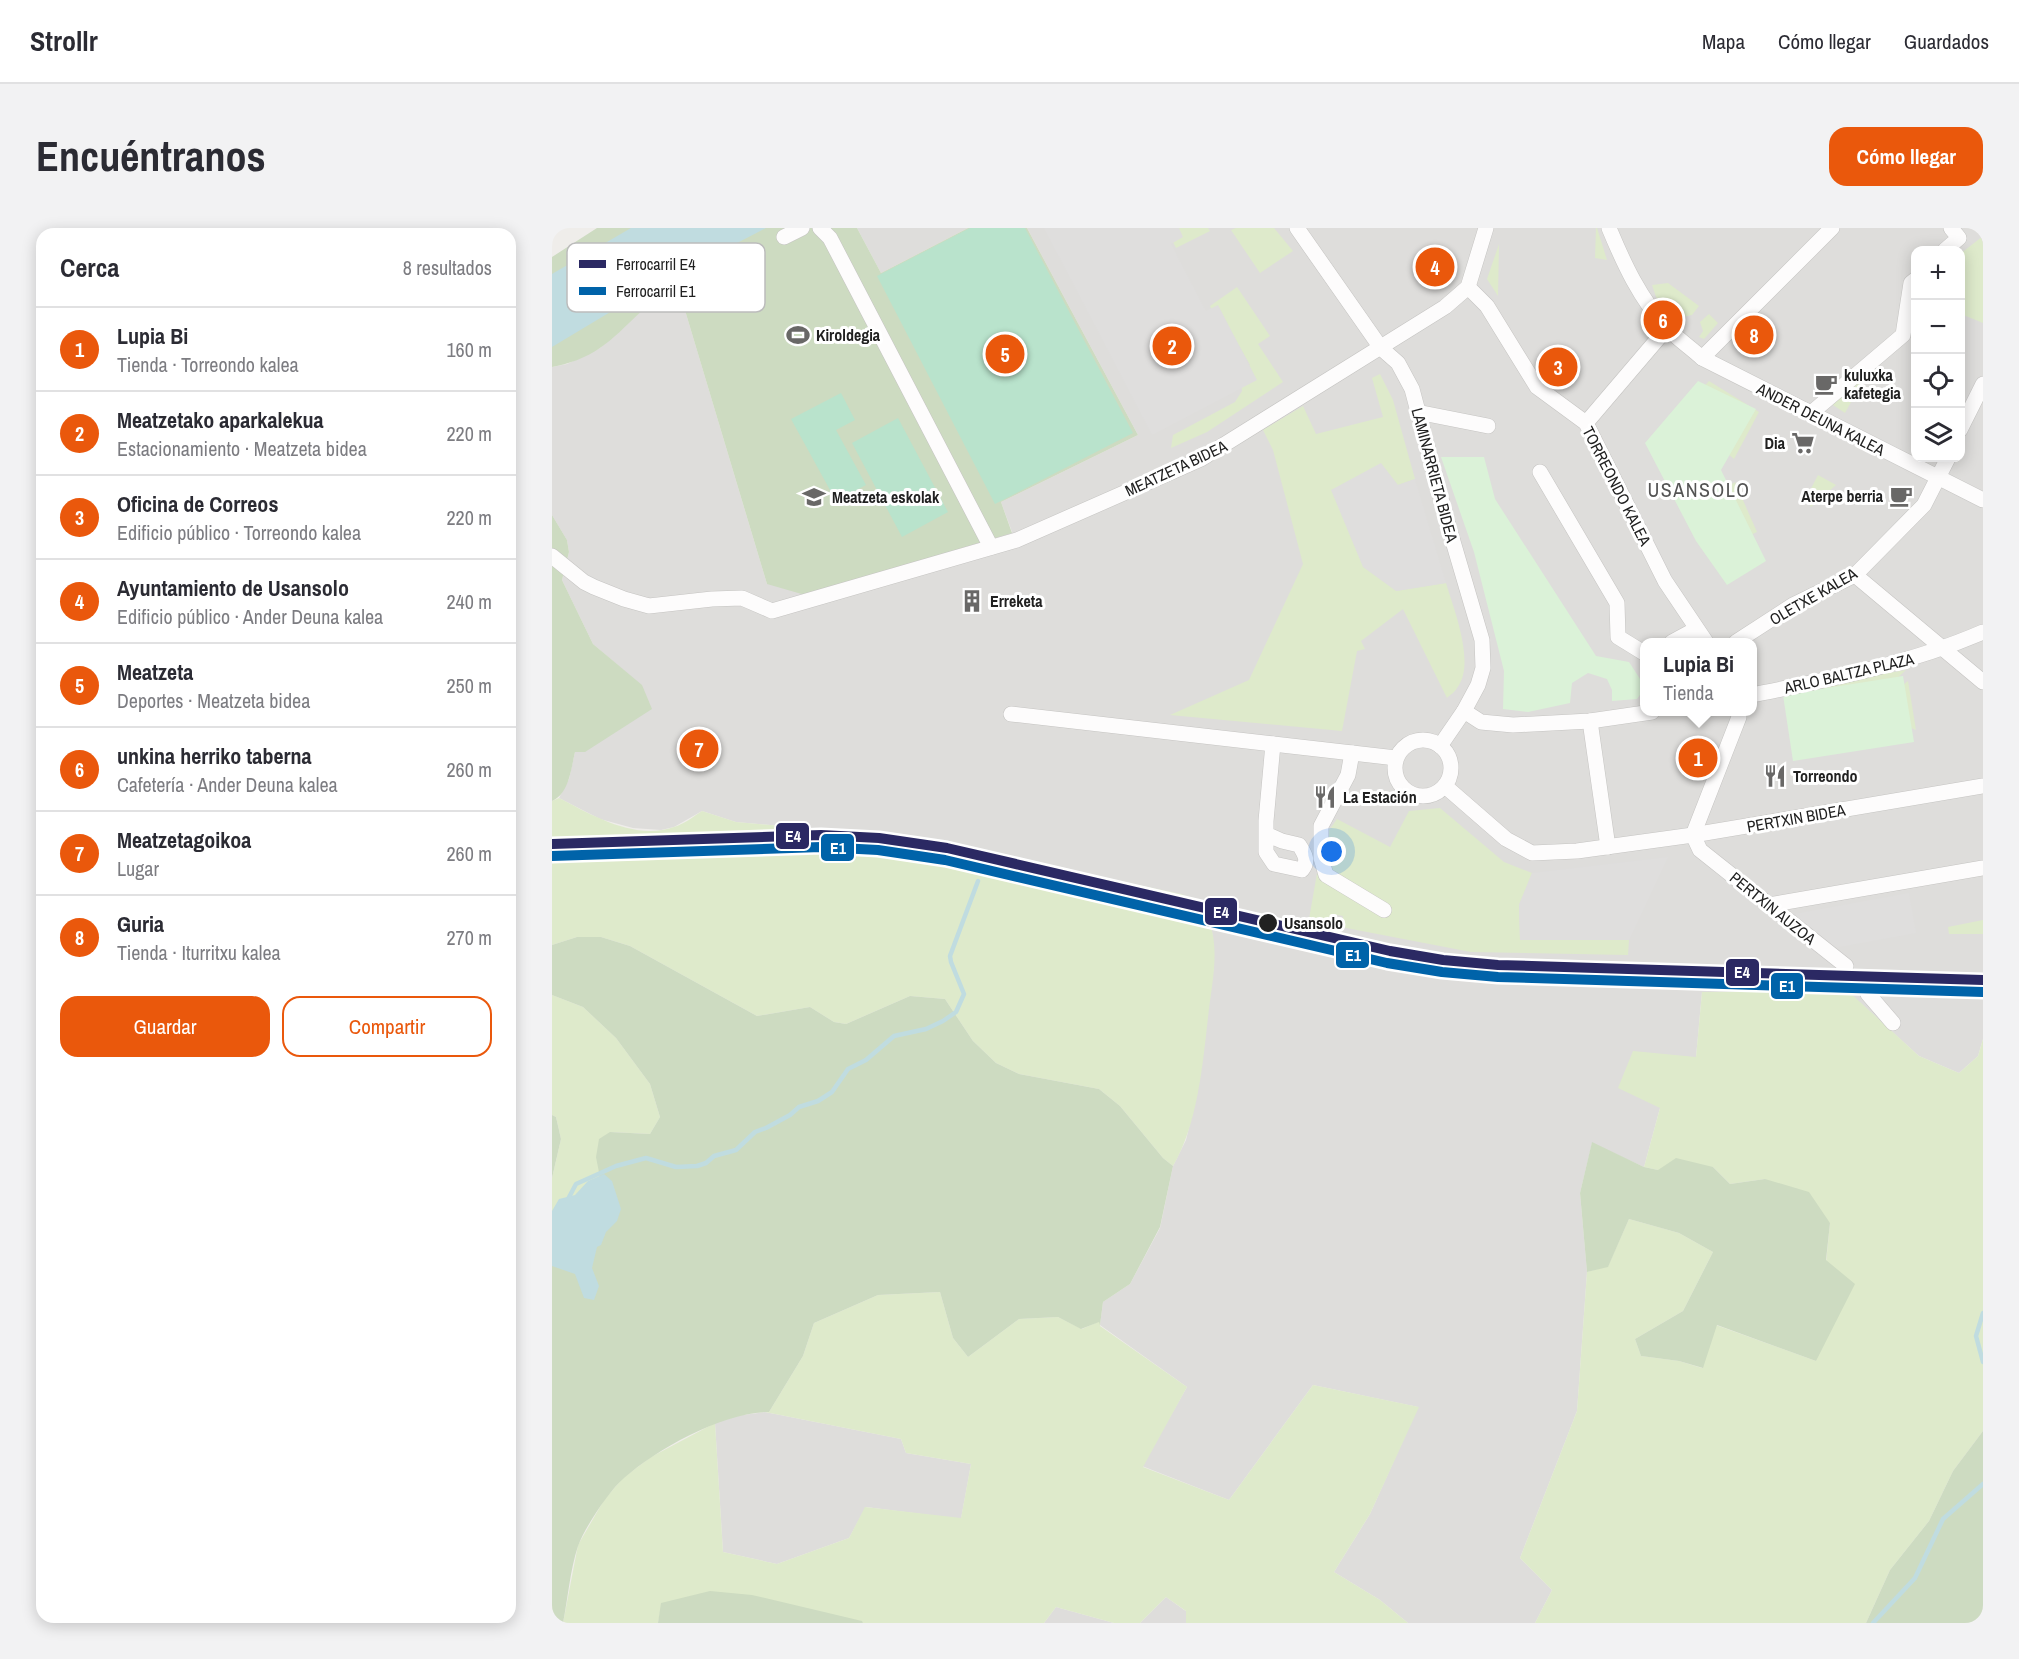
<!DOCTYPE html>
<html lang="es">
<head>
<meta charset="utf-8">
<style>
	:root { --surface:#fff; --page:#f2f2f3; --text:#2b2b33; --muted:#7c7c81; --line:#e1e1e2; --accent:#ea580c }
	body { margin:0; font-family:"Archivo Narrow",sans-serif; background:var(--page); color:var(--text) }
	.controls { position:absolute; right:18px; top:18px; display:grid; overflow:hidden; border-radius:12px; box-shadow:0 3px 15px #0003 }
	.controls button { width:54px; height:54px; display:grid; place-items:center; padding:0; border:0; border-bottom:2px solid var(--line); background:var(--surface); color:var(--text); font:30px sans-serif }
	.you { position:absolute; left:780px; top:624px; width:21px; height:21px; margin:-15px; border:4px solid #fff; border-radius:50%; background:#1a73e8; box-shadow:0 0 0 9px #1a73e833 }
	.badge { display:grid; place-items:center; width:39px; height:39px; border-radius:50%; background:var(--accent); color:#fff; font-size:20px; font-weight:700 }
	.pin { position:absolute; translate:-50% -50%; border:3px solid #fff; box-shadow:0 2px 6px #0006 }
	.popup { position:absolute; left:1088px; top:410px; width:117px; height:78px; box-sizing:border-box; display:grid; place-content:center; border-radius:12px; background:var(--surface); filter:drop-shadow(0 2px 4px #0005); font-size:20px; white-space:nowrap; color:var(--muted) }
	.popup b { font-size:22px; color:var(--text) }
	.popup::after { content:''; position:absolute; left:50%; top:100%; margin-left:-12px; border:12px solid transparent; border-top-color:var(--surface) }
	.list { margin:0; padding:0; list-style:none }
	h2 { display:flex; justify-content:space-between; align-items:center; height:78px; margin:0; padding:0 24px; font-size:26px }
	h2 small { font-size:20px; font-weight:400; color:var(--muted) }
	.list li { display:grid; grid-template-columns:39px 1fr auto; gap:18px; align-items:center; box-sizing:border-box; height:84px; padding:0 24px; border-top:2px solid var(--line) }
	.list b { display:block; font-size:22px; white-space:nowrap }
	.list p { margin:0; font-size:20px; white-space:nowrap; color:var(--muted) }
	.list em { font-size:20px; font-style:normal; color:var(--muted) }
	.actions { display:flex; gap:12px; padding:18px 24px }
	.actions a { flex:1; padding:14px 0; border:2px solid var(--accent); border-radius:18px; text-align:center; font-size:21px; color:var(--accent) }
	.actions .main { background:var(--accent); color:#fff }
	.icon { flex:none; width:33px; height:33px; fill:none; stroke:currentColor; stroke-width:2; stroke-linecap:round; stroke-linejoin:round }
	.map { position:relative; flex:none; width:1431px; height:1395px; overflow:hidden; border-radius:18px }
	header { display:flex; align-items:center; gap:36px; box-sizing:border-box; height:84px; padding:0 30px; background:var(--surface); border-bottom:2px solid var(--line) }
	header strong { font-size:28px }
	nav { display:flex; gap:33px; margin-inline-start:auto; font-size:21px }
	.intro { display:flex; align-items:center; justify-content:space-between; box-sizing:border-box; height:144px; padding:0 36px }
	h1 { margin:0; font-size:42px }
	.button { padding:15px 27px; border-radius:18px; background:var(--accent); color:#fff; font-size:21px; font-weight:700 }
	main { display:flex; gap:36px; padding:0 36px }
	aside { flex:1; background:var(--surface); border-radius:18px; box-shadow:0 3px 15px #0003 }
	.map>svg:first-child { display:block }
	.residential { fill:#dedddb; fill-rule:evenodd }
	.grass { fill:#deeacb }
	.forest { fill:#cddbc1 }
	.park { fill:#dbf2d8 }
	.pitch { fill:#b9e3cc }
	.parking { fill:#dfdedd }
	.water { fill:#c0dce0 }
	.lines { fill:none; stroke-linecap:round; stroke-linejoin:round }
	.stream { stroke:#c0dce0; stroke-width:4.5 }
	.minor-casing { stroke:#c5c4c2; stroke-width:16 }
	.minor { stroke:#fdfcfc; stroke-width:15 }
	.rail-1-casing { stroke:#fff; stroke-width:15 }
	.rail-2-casing { stroke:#fff; stroke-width:15 }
	.rail-1 { stroke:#2b2963; stroke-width:10 }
	.rail-2 { stroke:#0063a9; stroke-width:10 }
	.stop-dot { fill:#212121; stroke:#fff; stroke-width:2 }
	.labels { text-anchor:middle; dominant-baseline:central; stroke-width:6; stroke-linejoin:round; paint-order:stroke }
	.poi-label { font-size:16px; font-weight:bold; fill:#212121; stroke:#fff; text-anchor:start }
	.street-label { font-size:16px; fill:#212121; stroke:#fff }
	.stop-label { font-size:16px; font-weight:bold; fill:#212121; stroke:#fff; text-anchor:start }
	.quarter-label { font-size:20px; letter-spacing:1.5px; fill:#545454; stroke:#fff }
	.key { fill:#fff; stroke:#bcbcbc; stroke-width:1.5 }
	.key-label { font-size:16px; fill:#212121 }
	.line-badge { stroke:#fff; stroke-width:2 }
	.badge-label { font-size:16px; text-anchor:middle; font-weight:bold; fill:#fff }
</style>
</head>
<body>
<header>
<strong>Strollr</strong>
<nav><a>Mapa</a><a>Cómo llegar</a><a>Guardados</a></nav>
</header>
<div class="intro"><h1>Encuéntranos</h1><a class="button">Cómo llegar</a></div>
<main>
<aside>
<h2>Cerca<small>8 resultados</small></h2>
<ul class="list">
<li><span class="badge">1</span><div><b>Lupia Bi</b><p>Tienda · Torreondo kalea</p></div><em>160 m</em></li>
<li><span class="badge">2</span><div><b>Meatzetako aparkalekua</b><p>Estacionamiento · Meatzeta bidea</p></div><em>220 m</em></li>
<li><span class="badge">3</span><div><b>Oficina de Correos</b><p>Edificio público · Torreondo kalea</p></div><em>220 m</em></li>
<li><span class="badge">4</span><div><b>Ayuntamiento de Usansolo</b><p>Edificio público · Ander Deuna kalea</p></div><em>240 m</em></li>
<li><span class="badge">5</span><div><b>Meatzeta</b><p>Deportes · Meatzeta bidea</p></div><em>250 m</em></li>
<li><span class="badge">6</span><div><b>unkina herriko taberna</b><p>Cafetería · Ander Deuna kalea</p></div><em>260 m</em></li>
<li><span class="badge">7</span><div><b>Meatzetagoikoa</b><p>Lugar</p></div><em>260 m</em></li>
<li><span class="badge">8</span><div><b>Guria</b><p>Tienda · Iturritxu kalea</p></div><em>270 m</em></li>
</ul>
<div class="actions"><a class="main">Guardar</a><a>Compartir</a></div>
</aside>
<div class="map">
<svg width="1431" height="1395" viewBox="0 0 1431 1395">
	<rect width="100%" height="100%" fill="#efedea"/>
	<g class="residential">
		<polygon points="305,0 416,0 329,45"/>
		<path d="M 475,0 L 1431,0 L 1431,811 L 1426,828 L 1407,845 L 1367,828 L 1296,764 L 1150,764 L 1144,829 L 1108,880 L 1092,939 L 1040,915 L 1028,965 L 1035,1044 L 1025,1183 L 968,1330 L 1000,1362 L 983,1395 L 856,1395 L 828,1372 L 782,1344 L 818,1286 L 866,1179 L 761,1157 L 677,1272 L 590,1238 L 635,1159 L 548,1097 L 551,1074 L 578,1056 L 608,1000 L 621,938 L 634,912 L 644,870 L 662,737 L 660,703 L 647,677 L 629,666 L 486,637 L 385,627 L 252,600 L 184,594 L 150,583 L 122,599 L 109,602 L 81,600 L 48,591 L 7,570 L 17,551 L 23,524 L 89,457 L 41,416 L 10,352 L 17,324 L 15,312 L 0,287 L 0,139 L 15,136 L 48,120 L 106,68 L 126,59 L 215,356 L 460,304 L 449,274 L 586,207 ZM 1364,22 L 1408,22 L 1408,230 L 1364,230 ZM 1092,414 L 1200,414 L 1200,484 L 1092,484 Z"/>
		<polygon points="213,1184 349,1211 354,1225 419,1236 409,1291 314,1279 297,1310 225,1336 171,1324 163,1195 183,1188"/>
		<polygon points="614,1369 635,1384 634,1395 588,1395"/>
		<polygon points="504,1379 562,1395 492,1395"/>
	</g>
	<g class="grass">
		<polygon points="625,0 656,0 658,3 624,20 621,14"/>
		<polygon points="684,0 722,0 741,23 708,45 679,2"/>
		<polygon points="1044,0 1045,0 1055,32 1043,30"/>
		<polygon points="1431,8 1431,95 1409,86 1408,26"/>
		<polygon points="947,16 946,68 935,51"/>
		<polygon points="1116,55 1147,78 1140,87 1126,90 1104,69 1100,57"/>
		<polygon points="685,59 718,108 706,116 731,154 655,204 619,220 621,207 683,174 690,163 688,143 698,137 668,84 663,88 658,78"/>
		<polygon points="1157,86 1166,95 1152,111 1147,109 1151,103 1148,94"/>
		<path d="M 828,146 L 841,172 L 863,251 L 846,257 L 844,363 L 894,355 C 902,382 924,436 905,460 C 903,464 898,467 895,470 L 851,381 L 809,413 L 813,421 L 805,423 L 790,503 L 618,487 L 697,452 L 751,336 L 721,222 L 711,202 L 751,178 L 764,206 L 831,189 L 820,150 Z"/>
		<polygon points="1313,149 1293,185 1278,175"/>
		<polygon points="1157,153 1207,184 1182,231 1128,184"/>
		<polygon points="1266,247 1284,257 1259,279 1254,270"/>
		<polygon points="1183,254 1205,304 1188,312 1164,266"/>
		<polygon points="1354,442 1325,469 1237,462"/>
		<polygon points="1356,453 1364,502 1334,489 1330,474"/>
		<path d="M 7,570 C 40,587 83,613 122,599 C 132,596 141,589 150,583 L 184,594 L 252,600 L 385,627 L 506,640 L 629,666 C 646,671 655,686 660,703 C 666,728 660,756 657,781 C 651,831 647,894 621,938 L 611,930 L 568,878 L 547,861 L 467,846 L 444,835 L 421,813 L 393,771 L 358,768 L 294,796 L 282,794 L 258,779 L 205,788 L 78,718 L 49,709 L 25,709 L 0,717 L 0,573 Z"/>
		<polygon points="888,580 952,634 980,645 967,677 968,712 1077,712 1076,727 919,724 789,699 791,688 780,686 777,696 757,691 771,611 785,591 838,619 857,583"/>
		<polygon points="1431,692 1431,706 1397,706 1396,699"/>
		<polygon points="1296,763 1367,828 1407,845 1426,828 1431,811 1431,1203 1401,1243 1377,1293 1338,1342 1314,1395 983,1395 1000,1362 968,1330 1025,1183 1035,1044 1056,1038 1077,991 1127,1005 1161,1024 1131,1083 1083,1111 1089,1128 1127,1133 1150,1140 1164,1097 1264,1133 1278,995 1213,951 1178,956 1161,939 1106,942 1092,939 1108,880 1066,860 1081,823 1144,829 1150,764"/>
		<polygon points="0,767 31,779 64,810 98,856 108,889 98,906 58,904 53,975 0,1022 0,950 9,911 4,889 0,887"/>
		<polygon points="388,1064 401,1110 416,1129 467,1091 506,1089 530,1101 548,1093 548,1098 635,1159 591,1239 677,1272 761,1157 867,1179 818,1286 782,1344 828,1372 856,1395 634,1395 634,1383 614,1369 588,1395 562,1395 504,1379 492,1395 311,1395 309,1393 110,1375 106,1395 11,1395 26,1317 52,1272 71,1250 99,1229 163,1195 171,1324 225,1336 297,1310 313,1279 409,1290 419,1236 354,1225 349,1211 213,1184 217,1184 251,1128 262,1095 326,1067"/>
	</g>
	<g class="forest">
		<path d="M 45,0 L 305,0 L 329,45 L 416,0 L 475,0 L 586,207 L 449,274 L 460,305 L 253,367 L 215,356 L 126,59 C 94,71 76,101 48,120 C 34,130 16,136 0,139 L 0,29 Z"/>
		<path d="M 0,287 L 15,312 L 17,324 L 10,352 L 41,416 L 90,457 L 100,481 L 33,524 L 23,524 C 19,541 17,566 0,573 Z"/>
		<path d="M 25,709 L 49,709 L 78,718 L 205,788 L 258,779 L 282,794 L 294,796 L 358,768 L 393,771 L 421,813 L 444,835 L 467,846 L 547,861 L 568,878 L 611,930 L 621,938 L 608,999 L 578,1056 L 551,1074 L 548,1097 L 547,1094 L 529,1101 L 506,1089 L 467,1091 L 416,1129 L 401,1110 L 388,1064 L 326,1067 L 262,1095 L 251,1128 L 217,1184 C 172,1184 106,1220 72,1250 C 57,1263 33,1299 26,1318 C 18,1342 16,1370 11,1395 L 0,1395 L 0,1022 L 53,975 L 44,929 L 47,911 L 58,904 L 98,906 L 108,889 L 98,856 L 64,810 L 31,779 L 0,767 L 0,717 Z"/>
		<polygon points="0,887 4,889 9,911 0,950"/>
		<polygon points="1040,914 1092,939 1106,942 1124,930 1161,939 1178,956 1213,951 1257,964 1278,995 1274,1032 1303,1056 1264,1133 1165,1097 1151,1140 1127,1133 1089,1128 1083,1111 1131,1083 1161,1024 1127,1005 1077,991 1056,1039 1035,1044 1028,965"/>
		<polygon points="1431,1203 1431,1395 1314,1395 1338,1342 1377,1293 1401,1243"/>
		<polygon points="158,1363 200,1367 310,1393 311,1395 106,1395 109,1375"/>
	</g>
	<g class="park">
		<polygon points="1146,153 1204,181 1169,242 1214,333 1175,357 1144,313 1093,215"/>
		<polygon points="889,229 932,229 943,271 1044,428 1077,434 1092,457 1090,464 1085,471 1060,473 1060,462 1055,451 1036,445 1020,455 1018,475 976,484 951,481 952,443 922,324"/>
		<polygon points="1351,448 1362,514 1241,533 1231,467"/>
	</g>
	<g class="pitch">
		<polygon points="418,0 473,0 581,205 443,276 325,48"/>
		<polygon points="289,165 303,192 284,202 314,257 284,273 239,191"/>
		<polygon points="346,190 396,284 350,309 300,215"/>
	</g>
	<g class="parking">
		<polygon points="492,0 627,0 631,9 619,16 654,83 666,77 705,152 600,207"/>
		<polygon points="829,235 846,257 863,251 894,355 844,363 811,339 779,262"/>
		<polygon points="1116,629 1077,712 968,712 967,677 980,645"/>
		<polygon points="1357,665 1364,705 1282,720 1242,686"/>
	</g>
	<g class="water">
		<polygon points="79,0 214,0 95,62 0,119 0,46"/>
		<polygon points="52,946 60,953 69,981 65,993 54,1004 49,1017 45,1019 40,1040 47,1058 42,1072 32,1070 23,1046 0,1038 0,983 7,971 23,967 36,953"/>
	</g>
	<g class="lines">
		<g class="stream">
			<polyline points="15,973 24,956 64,938 94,930 124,939 145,938 154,935 162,928 184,922 203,904 214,900 238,887 247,879 266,873 280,864 296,841 314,832 342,808 374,801 391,793 404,784 412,766 399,734 398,728 426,653"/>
			<polyline points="1431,1085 1424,1108 1431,1134"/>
			<polyline points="1321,1395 1363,1350 1391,1291 1431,1256"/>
		</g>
		<g class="minor-casing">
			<g id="minor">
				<polyline points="268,0 278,10 439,319"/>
				<polyline points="745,0 829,120 846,135 860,161 895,293 930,412 931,440 926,457 912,483 888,518"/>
				<path d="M 1057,0 C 1072,36 1088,71 1115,100 C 1126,111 1139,120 1150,130 L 1431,272"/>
				<polyline points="232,9 250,0"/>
				<polyline points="1393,22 1407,10 1399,0"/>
				<polyline points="916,59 935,78 985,159 1034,195 1113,353 1154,414"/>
				<polyline points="1150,130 1280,0"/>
				<polyline points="865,184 936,198"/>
				<polyline points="1258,186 1351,107 1359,55 1364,51"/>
				<polyline points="1034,195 1115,100"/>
				<polyline points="1408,202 1431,156"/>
				<polyline points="988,244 1065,375 1066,409 1092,425"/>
				<polyline points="0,328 32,354 42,359 72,371 97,378 160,371 190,370 220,383 465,312 649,231 893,79 916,59 934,0"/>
				<polyline points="1303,347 1431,454"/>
				<polyline points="1120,414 1144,401"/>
				<polyline points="1184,414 1241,377 1303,347 1372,277 1396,230"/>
				<path d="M 1200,467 C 1279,451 1357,436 1431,404"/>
				<polyline points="912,483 929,494 961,497 1038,493 1100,484"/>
				<polyline points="1186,484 1187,489 1141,607 1148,622 1294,738"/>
				<polyline points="459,486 844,530"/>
				<polyline points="1038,493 1056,619"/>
				<circle cx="871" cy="540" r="28"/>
				<polyline points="800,525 796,547 769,598 769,630 774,647 832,682"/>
				<polyline points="893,558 954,611 980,625 1025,623 1141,607 1431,558"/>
				<path d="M 714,606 L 730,613 L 747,617 C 753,626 757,633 750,642 L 722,636 L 714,624 L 714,593 L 721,516"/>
				<polyline points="1217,677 1431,640"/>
				<polyline points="1316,766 1341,795"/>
			</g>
		</g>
		<use href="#minor" class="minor"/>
		<g class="rail-1-casing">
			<polyline id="rail-1" points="0,616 269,607 327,610 395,620 838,723 891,732 946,737 1431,752"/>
		</g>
		<g class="rail-2-casing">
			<polyline id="rail-2" points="0,628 269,619 326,622 393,632 835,735 890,744 946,749 1431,764"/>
		</g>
		<use href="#rail-1" class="rail-1"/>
		<use href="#rail-2" class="rail-2"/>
	</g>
	<defs>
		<g id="stadium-bare" transform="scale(1.8)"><path d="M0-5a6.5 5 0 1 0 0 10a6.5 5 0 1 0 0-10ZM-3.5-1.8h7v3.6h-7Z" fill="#696867" stroke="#fff" stroke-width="2.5" paint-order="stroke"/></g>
		<g id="cafe-bare" transform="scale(1.8)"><path d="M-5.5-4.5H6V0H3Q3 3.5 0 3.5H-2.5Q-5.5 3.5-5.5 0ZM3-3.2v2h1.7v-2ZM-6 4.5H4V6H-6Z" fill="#696867" stroke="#fff" stroke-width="2.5" paint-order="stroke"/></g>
		<g id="supermarket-bare" transform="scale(1.8)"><path d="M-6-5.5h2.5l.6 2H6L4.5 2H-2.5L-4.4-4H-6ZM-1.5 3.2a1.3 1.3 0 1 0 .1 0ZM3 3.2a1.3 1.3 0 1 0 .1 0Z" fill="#696867" stroke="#fff" stroke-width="2.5" paint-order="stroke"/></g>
		<g id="school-bare" transform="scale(1.8)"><path d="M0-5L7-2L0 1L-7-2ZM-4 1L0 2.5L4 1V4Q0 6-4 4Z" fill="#696867" stroke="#fff" stroke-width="2.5" paint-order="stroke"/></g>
		<g id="building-bare" transform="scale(1.8)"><path d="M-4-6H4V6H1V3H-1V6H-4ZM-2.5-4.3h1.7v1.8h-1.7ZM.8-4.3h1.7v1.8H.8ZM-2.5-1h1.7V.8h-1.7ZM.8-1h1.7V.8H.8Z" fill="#696867" stroke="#fff" stroke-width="2.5" paint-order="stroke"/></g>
		<g id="restaurant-bare" transform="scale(1.8)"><path d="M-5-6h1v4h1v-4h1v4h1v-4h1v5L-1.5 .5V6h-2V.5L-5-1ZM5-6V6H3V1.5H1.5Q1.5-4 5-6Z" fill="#696867" stroke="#fff" stroke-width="2.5" paint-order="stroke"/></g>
	</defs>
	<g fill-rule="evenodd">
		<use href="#stadium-bare" x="246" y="107"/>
		<use href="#cafe-bare" x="1274" y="156"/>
		<use href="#supermarket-bare" x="1251" y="215"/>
		<use href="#cafe-bare" x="1349" y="268"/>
		<use href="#school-bare" x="262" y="269"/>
		<use href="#building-bare" x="420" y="373"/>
		<use href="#restaurant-bare" x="1223" y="548"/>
		<use href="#restaurant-bare" x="773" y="569"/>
	</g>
	<circle class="stop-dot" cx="716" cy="695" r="10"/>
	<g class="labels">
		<g class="poi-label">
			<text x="264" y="107">Kiroldegia</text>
			<text x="1292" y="147">kuluxka<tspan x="1292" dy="18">kafetegia</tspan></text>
			<text x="1233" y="215" text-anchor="end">Dia</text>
			<text x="1331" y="268" text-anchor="end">Aterpe berria</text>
			<text x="280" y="269">Meatzeta eskolak</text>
			<text x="438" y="373">Erreketa</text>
			<text x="1241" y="548">Torreondo</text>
			<text x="791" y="569">La Estación</text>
		</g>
		<g class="street-label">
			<text transform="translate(1269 191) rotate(27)">ANDER DEUNA KALEA</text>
			<text transform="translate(624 240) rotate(-25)">MEATZETA BIDEA</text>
			<text transform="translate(883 247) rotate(75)">LAMINARRIETA BIDEA</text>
			<text transform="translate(1065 258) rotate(63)">TORREONDO KALEA</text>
			<text transform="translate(1261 368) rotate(-30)">OLETXE KALEA</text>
			<text transform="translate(1297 445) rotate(-13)">ARLO BALTZA PLAZA</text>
			<text transform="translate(1244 590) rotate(-10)">PERTXIN BIDEA</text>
			<text transform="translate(1221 680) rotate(39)">PERTXIN AUZOA</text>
		</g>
		<g class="stop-label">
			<text x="732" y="695">Usansolo</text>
		</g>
		<g class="quarter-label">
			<text x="1147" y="261">USANSOLO</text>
		</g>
	</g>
	<rect x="15" y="15" width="198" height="69" rx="9" class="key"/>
	<rect x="27" y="32" width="27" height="8" fill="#2b2963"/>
	<rect x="27" y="59" width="27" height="8" fill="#0063a9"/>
	<g class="key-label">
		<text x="64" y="42">Ferrocarril E4</text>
		<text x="64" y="69">Ferrocarril E1</text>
	</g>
	<g class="line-badge">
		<rect x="223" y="594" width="35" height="28" rx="6" fill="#2b2963"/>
		<rect x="268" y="605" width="35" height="29" rx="6" fill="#0063a9"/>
		<rect x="652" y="669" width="34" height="29" rx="6" fill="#2b2963"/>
		<rect x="783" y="713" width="35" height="28" rx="6" fill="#0063a9"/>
		<rect x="1173" y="730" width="35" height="29" rx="6" fill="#2b2963"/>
		<rect x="1218" y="744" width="34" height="28" rx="6" fill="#0063a9"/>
	</g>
	<g class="badge-label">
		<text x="241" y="614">E4</text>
		<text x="286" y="626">E1</text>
		<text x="669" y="690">E4</text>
		<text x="801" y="733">E1</text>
		<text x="1190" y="750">E4</text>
		<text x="1235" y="764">E1</text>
	</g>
</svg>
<div class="controls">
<button>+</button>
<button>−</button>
<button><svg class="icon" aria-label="locate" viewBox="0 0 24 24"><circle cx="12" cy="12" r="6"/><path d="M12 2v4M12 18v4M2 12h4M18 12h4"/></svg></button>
<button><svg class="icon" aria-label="layers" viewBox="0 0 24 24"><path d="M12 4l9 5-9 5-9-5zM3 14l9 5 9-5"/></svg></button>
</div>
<div class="you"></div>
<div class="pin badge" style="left:1146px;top:530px">1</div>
<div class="popup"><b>Lupia Bi</b>Tienda</div>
<div class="pin badge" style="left:620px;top:118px">2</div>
<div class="pin badge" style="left:1006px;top:139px">3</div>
<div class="pin badge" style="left:883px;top:39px">4</div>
<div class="pin badge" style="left:453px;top:126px">5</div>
<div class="pin badge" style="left:1111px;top:92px">6</div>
<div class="pin badge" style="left:147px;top:521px">7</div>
<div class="pin badge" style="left:1202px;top:107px">8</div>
</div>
</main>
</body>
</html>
